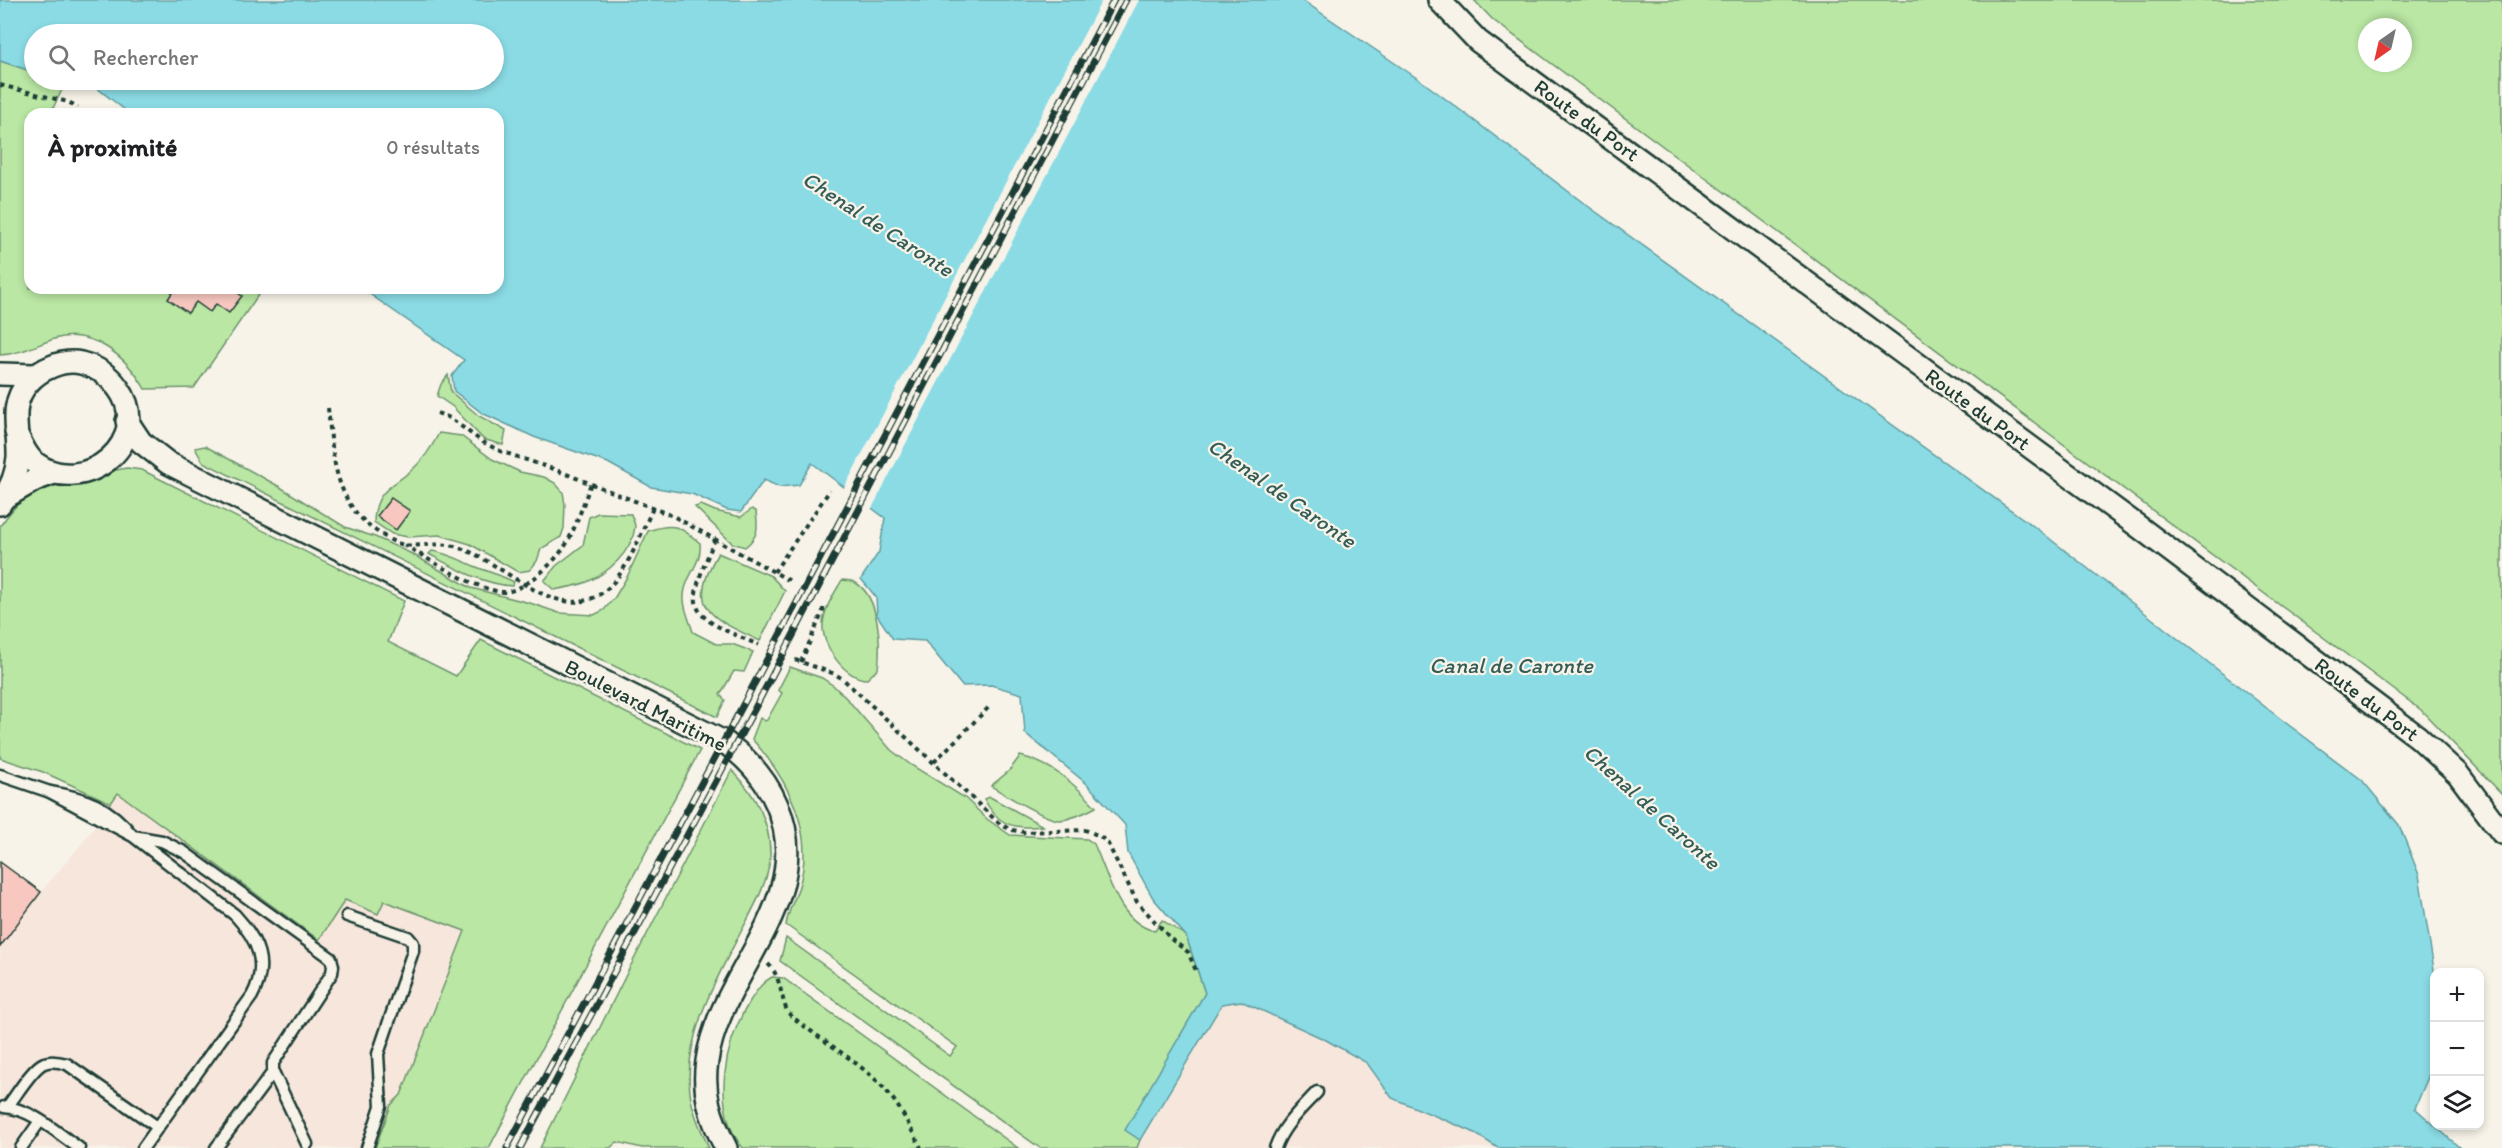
<!DOCTYPE html>
<html lang="fr">
<head>
<meta charset="utf-8">
<style>
	:root { --surface:#fff; --page:#f2f2f2; --text:#202124; --muted:#757577; --line:#e0e0e0 }
	body { margin:0; font-family:Itim,sans-serif; background:var(--page); color:var(--text) }
	.controls { position:absolute; right:18px; bottom:18px; display:grid; overflow:hidden; border-radius:12px; box-shadow:0 3px 9px #0003 }
	.controls button { width:54px; height:54px; display:grid; place-items:center; padding:0; border:0; border-bottom:2px solid var(--line); background:var(--surface); color:var(--text); font:30px sans-serif }
	.compass { position:absolute; left:2358px; top:18px; width:54px; height:54px; border-radius:50%; background:var(--surface); box-shadow:0 3px 9px #0003; rotate:214deg }
	.list { margin:0; padding:0; list-style:none }
	h2 { display:flex; justify-content:space-between; align-items:center; height:78px; margin:0; padding:0 24px; font-size:26px }
	h2 small { font-size:20px; font-weight:400; color:var(--muted) }
	.icon { flex:none; width:33px; height:33px; fill:none; stroke:currentColor; stroke-width:2; stroke-linecap:round; stroke-linejoin:round }
	.map { position:relative; flex:none; width:2502px; height:1148px; overflow:hidden }
	.search { position:absolute; background:var(--surface); box-shadow:0 3px 9px #0003; left:24px; top:24px; width:480px; height:66px; display:flex; align-items:center; gap:15px; box-sizing:border-box; padding:0 21px; border-radius:33px; color:var(--muted); font-size:22px }
	.panel { position:absolute; background:var(--surface); box-shadow:0 3px 9px #0003; left:24px; top:108px; width:480px; height:186px; border-radius:18px }
	.map>svg:first-child { display:block }
	.built { fill:#f7e6dc }
	.green { fill:#bae7a4; stroke:#6c926c; stroke-width:1.5; fill-rule:evenodd }
	.water { fill:#8bdbe5; stroke:#609c9e; stroke-width:1.5 }
	.pier { fill:#f7f3e8 }
	.building { fill:#f8c8c0; stroke:#1f3d34; stroke-width:1.5 }
	.lines { fill:none; stroke-linecap:round; stroke-linejoin:round }
	.service-casing { stroke:#1f3d34; stroke-width:15 }
	.minor-casing { stroke:#1f3d34; stroke-width:26 }
	.path { stroke:#1f3d34; stroke-width:4; stroke-dasharray:4.5 4.5; stroke-linecap:butt }
	.service { stroke:#f7f3e8; stroke-width:10 }
	.minor { stroke:#f7f3e8; stroke-width:21 }
	.rail-casing { stroke:#1f3d34; stroke-width:7 }
	.rail { stroke:#f7f3e8; stroke-width:4.5; stroke-dasharray:14; stroke-linecap:butt }
	.labels { text-anchor:middle; dominant-baseline:central; stroke-width:4.5; stroke-linejoin:round; paint-order:stroke }
	.street-label { font-size:21px; fill:#1f3d34; stroke:#f7f3e8 }
	.water-label { font-size:22px; font-style:italic; fill:#355d57; stroke:#f7f3e8 }
</style>
</head>
<body>
<div class="map">
<svg width="2502" height="1148" viewBox="0 0 2502 1148">
	<rect width="100%" height="100%" fill="#f7f3e8"/>
	<filter id="ink" filterUnits="userSpaceOnUse"><feTurbulence type="fractalNoise" baseFrequency=".0167" numOctaves="2"/><feDisplacementMap in="SourceGraphic" scale="12" xChannelSelector="R" yChannelSelector="G"/><feConvolveMatrix kernelMatrix="1 2 1 2 8 2 1 2 1" color-interpolation-filters="sRGB"/></filter>
	<g filter="url(#ink)">
		<g class="built">
			<polygon points="118,793 319,940 345,900 377,914 383,901 465,931 401,1096 391,1105 375,1148 0,1148 0,862 41,892 83,842"/>
			<polygon points="1241,1001 1326,1040 1367,1063 1382,1086 1392,1098 1471,1131 1498,1148 1137,1148 1222,1004"/>
		</g>
		<g class="green">
			<path d="M 1474,0 L 2502,0 L 2502,794 L 2421,710 L 1493,20 ZM 2367,27 L 2403,27 L 2403,63 L 2367,63 Z"/>
			<path d="M 0,61 L 34,72 L 34,80 L 57,80 L 64,86 L 53,108 L 61,114 L 30,114 L 30,288 L 263,288 L 194,388 L 145,389 C 127,357 92,327 54,339 C 36,345 20,354 0,355 Z"/>
			<polygon points="448,375 451,392 479,416 506,431 503,445 483,439 453,407 437,396 441,384"/>
			<path d="M 439,433 L 461,436 L 492,459 L 520,472 L 544,477 L 555,483 L 563,492 L 565,505 L 564,528 L 561,537 L 541,549 L 537,561 L 530,570 L 518,572 L 470,544 L 440,535 L 408,537 L 392,534 L 374,522 C 375,488 394,487 414,468 C 425,458 433,445 439,433 Z"/>
			<path d="M 205,446 L 280,487 L 345,527 L 375,537 L 412,554 L 471,588 L 530,603 L 559,613 L 594,615 L 604,610 L 615,597 L 627,577 L 648,531 C 674,522 680,526 700,543 C 702,562 689,572 685,589 C 681,604 689,618 693,632 L 716,644 L 732,644 L 753,652 L 744,672 L 734,671 L 720,695 L 725,700 L 717,717 L 203,462 L 195,448 Z"/>
			<path d="M 127,468 L 142,470 L 404,601 L 388,642 L 456,676 L 481,640 L 700,750 L 489,1148 L 375,1148 L 391,1105 L 401,1095 L 465,931 L 384,901 L 378,914 L 345,900 L 319,940 L 118,793 L 111,803 L 43,772 L 0,758 L 0,526 C 13,508 26,491 49,486 C 59,484 68,484 77,482 C 94,478 109,470 127,468 Z"/>
			<path d="M 701,505 L 715,511 L 741,517 L 752,509 L 756,511 C 758,528 759,536 745,547 L 732,543 L 695,507 Z"/>
			<path d="M 598,513 L 631,514 C 632,518 635,523 635,527 C 632,552 608,573 587,582 C 577,586 565,588 554,590 L 544,581 L 556,566 L 583,545 L 589,517 Z"/>
			<path d="M 432,551 C 447,553 460,560 474,566 C 488,572 501,575 514,582 L 512,586 C 482,584 455,568 429,554 Z"/>
			<path d="M 718,553 L 771,576 L 785,591 L 760,641 C 712,618 685,610 718,553 Z"/>
			<path d="M 842,580 C 847,581 853,580 856,583 C 880,598 881,644 878,669 L 867,679 C 845,679 821,645 823,624 C 824,608 834,594 842,580 Z"/>
			<path d="M 790,667 L 822,678 L 834,686 L 848,700 L 891,750 L 911,765 L 965,798 L 987,819 L 1010,835 L 1087,839 L 1094,844 C 1108,874 1118,923 1155,931 L 1162,920 L 1186,936 L 1205,993 L 1126,1130 L 1140,1140 L 1137,1148 L 1040,1148 L 780,961 L 786,938 L 950,1056 L 957,1047 L 786,925 C 788,910 795,900 799,886 C 816,832 787,778 752,739 L 760,718 L 765,721 L 767,720 L 782,693 L 778,690 Z"/>
			<path d="M 1020,756 C 1051,763 1075,784 1096,807 C 1085,813 1073,819 1060,820 C 1046,820 1004,794 991,786 L 1009,771 Z"/>
			<path d="M 732,770 C 755,794 771,822 770,856 C 769,881 754,907 743,928 C 718,976 683,1035 690,1092 C 692,1111 701,1130 709,1148 L 642,1148 L 617,1142 L 610,1148 L 540,1148 L 629,969 Z"/>
			<path d="M 990,797 L 1043,826 C 1015,829 999,827 984,799 Z"/>
			<path d="M 772,977 L 783,978 L 1018,1148 L 743,1148 C 710,1108 725,1041 750,1001 C 757,991 761,983 772,977 Z"/>
		</g>
		<polygon class="water" points="0,0 1302,0 1427,85 1585,204 2036,528 2282,720 2362,780 2399,825 2419,875 2434,970 2434,1063 2415,1108 2460,1148 1498,1148 1471,1131 1392,1098 1367,1063 1326,1040 1241,1001 1222,1004 1140,1140 1125,1130 1205,993 1186,936 1153,898 1128,853 1125,825 1087,784 1025,733 1022,694 991,685 962,686 925,641 893,639 877,615 876,597 861,579 879,552 885,518 812,463 799,485 779,487 764,480 741,512 727,510 692,494 651,487 608,463 534,437 482,413 454,391 452,376 464,360 361,288 498,288 498,114 130,114 87,80 494,80 494,34 34,34 34,72 0,61"/>
		<polygon class="pier" points="1102,0 1139,0 871,510 843,490"/>
		<g class="building">
			<polygon points="175,288 232,288 242,296 229,313 216,304 210,312 196,302 188,313 168,299"/>
			<polygon points="391,498 410,511 396,530 377,516"/>
			<polygon points="0,862 41,892 0,947"/>
		</g>
		<g class="lines">
			<g class="service-casing">
				<g id="service">
					<polyline points="0,775 50,792"/>
					<polyline points="347,916 408,937 413,943 413,951 378,1054 381,1106 367,1148"/>
					<path d="M 4,1107 C 32,1109 56,1132 79,1148"/>
					<path d="M 7,1107 C 16,1096 32,1068 44,1063 C 52,1060 60,1062 67,1064 L 156,1126"/>
					<polyline points="21,1148 40,1121"/>
					<path d="M 143,1148 L 252,996 C 269,964 258,940 235,915 L 133,836 L 50,792 C 86,798 109,806 133,836 L 162,841 L 184,852 L 331,958 L 333,966 L 332,973 L 273,1063 L 273,1072 L 307,1144"/>
					<polyline points="216,1148 273,1072"/>
					<path d="M 1275,1148 C 1283,1125 1301,1109 1317,1092"/>
				</g>
			</g>
			<g class="minor-casing">
				<g id="minor">
					<polyline points="1439,0 1478,41 2135,524 2418,737 2458,774 2502,833"/>
					<polyline points="0,374 35,375"/>
					<path d="M 127,421 L 141,442 L 168,463 L 726,743 C 749,760 766,779 777,805 C 818,900 719,973 707,1061 C 702,1093 711,1119 726,1148"/>
					<polyline points="4,498 35,480 54,473"/>
					<path d="M 0,504 C 9,491 17,473 18,457 C 19,431 8,405 28,383 C 40,369 63,359 81,363 C 97,367 109,375 118,388 C 156,439 85,500 35,463 C 25,455 21,443 16,432"/>
				</g>
			</g>
			<g class="path">
				<polyline points="0,85 68,102 78,107"/>
				<path d="M 328,408 C 332,446 333,491 362,519 C 372,529 390,542 404,545 C 421,547 438,542 454,546 C 497,557 546,615 590,599 C 622,589 639,537 653,508"/>
				<polyline points="437,413 450,418 481,441 500,451 556,470 673,516 792,582"/>
				<path d="M 715,539 C 684,612 685,614 759,645"/>
				<path d="M 404,545 C 429,559 475,590 503,592 C 524,593 561,557 569,539 C 578,521 584,502 591,483"/>
				<polyline points="774,572 830,490"/>
				<polyline points="795,660 835,674 844,680 1001,825 1012,830 1024,832 1085,830 1100,836 1108,844 1137,902 1172,940 1188,952 1197,973"/>
				<polyline points="801,662 823,611 823,604"/>
				<polyline points="934,762 991,705"/>
				<path d="M 768,964 C 781,975 780,997 788,1013 C 818,1039 853,1057 881,1085 C 898,1102 910,1127 921,1148"/>
			</g>
			<use href="#service" class="service"/>
			<use href="#minor" class="minor"/>
			<g class="rail-casing">
				<g id="rail">
					<polyline points="507,1148 744,703 1114,0"/>
					<polyline points="520,1148 755,708 1126,0"/>
				</g>
			</g>
			<use href="#rail" class="rail"/>
		</g>
	</g>
	<g class="labels">
		<g class="street-label">
			<text transform="translate(1587 120) rotate(36)">Route du Port</text>
			<text transform="translate(1978 409) rotate(36)">Route du Port</text>
			<text transform="translate(2367 699) rotate(37)">Route du Port</text>
			<text transform="translate(646 705) rotate(27)">Boulevard Maritime</text>
		</g>
		<g class="water-label">
			<text transform="translate(878 224) rotate(33)">Chenal de Caronte</text>
			<text transform="translate(1282 493) rotate(35)">Chenal de Caronte</text>
			<text x="1511" y="665">Canal de Caronte</text>
			<text transform="translate(1652 807) rotate(42)">Chenal de Caronte</text>
		</g>
	</g>
</svg>
<div class="controls">
<button>+</button>
<button>−</button>
<button><svg class="icon" aria-label="layers" viewBox="0 0 24 24"><path d="M12 4l9 5-9 5-9-5zM3 14l9 5 9-5"/></svg></button>
</div>
<svg class="compass" viewBox="-18 -18 36 36"><path d="M0-13l5 13h-10z" fill="#e53935"/><path d="M0 13l5-13h-10z" fill="#757577"/></svg>
<div class="search"><svg class="icon" aria-label="search" viewBox="0 0 24 24"><circle cx="10" cy="10" r="6"/><path d="M15 15l6 6"/></svg>Rechercher</div>
<section class="panel">
<h2>À proximité<small>0 résultats</small></h2>
<ul class="list">
</ul>
</section>
</div>
</body>
</html>
